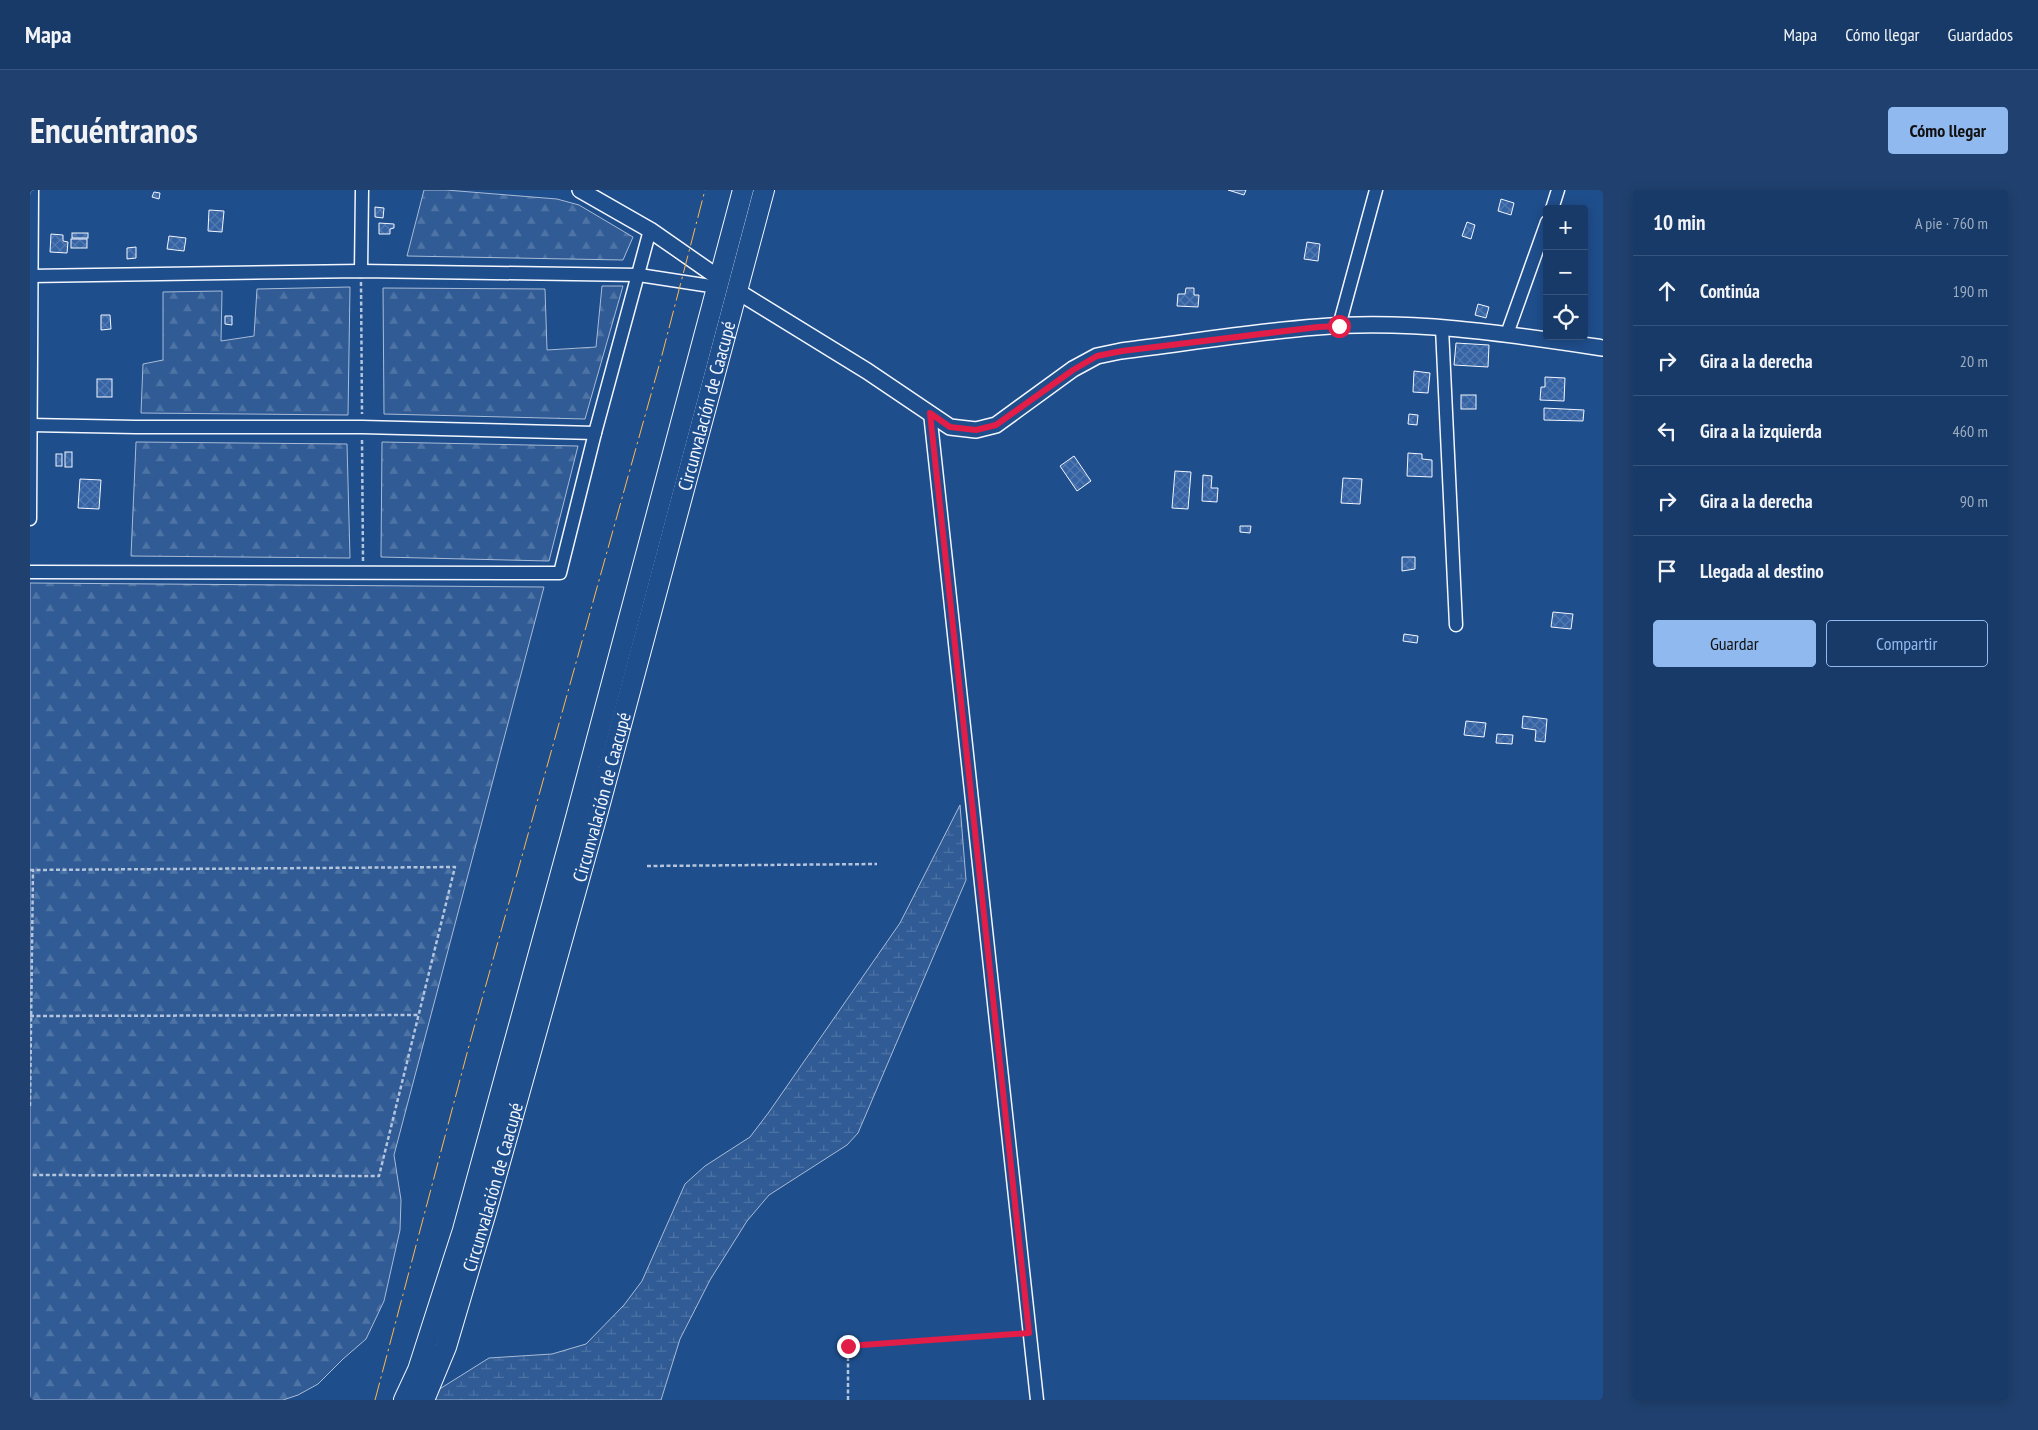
<!DOCTYPE html>
<html lang="es">
<head>
<meta charset="utf-8">
<style>
	:root { --surface:#173a69; --page:#20416f; --text:#f1f3f6; --muted:#9eadc0; --line:#36547d; --accent:#90b9f0 }
	body { margin:0; font-family:"PT Sans Narrow",sans-serif; background:var(--page); color:var(--text) }
	.controls { position:absolute; right:15px; top:15px; display:grid; overflow:hidden; border-radius:5px; box-shadow:0 2px 12px #0003 }
	.controls button { width:45px; height:45px; display:grid; place-items:center; padding:0; border:0; border-bottom:1px solid var(--line); background:var(--surface); color:var(--text); font:25px sans-serif }
	.stop { position:absolute; width:15px; height:15px; margin:-11px; border:4px solid #e11d48; border-radius:50%; background:#fff }
	.stop.end { background:#e11d48; border-color:#fff; box-shadow:0 1px 5px #0008 }
	.list { margin:0; padding:0; list-style:none }
	h2 { display:flex; justify-content:space-between; align-items:center; height:65px; margin:0; padding:0 20px; font-size:21px }
	h2 small { font-size:16px; font-weight:400; color:var(--muted) }
	.list li { display:grid; grid-template-columns:32px 1fr auto; gap:15px; align-items:center; box-sizing:border-box; height:70px; padding:0 20px; border-top:1px solid var(--line) }
	.list b { display:block; font-size:19px; white-space:nowrap }
	.list em { font-size:16px; font-style:normal; color:var(--muted) }
	.actions { display:flex; gap:10px; padding:15px 20px }
	.actions a { flex:1; padding:11px 0; border:1px solid var(--accent); border-radius:5px; text-align:center; font-size:18px; color:var(--accent) }
	.actions .main { background:var(--accent); color:#111 }
	.icon { flex:none; width:28px; height:28px; fill:none; stroke:currentColor; stroke-width:2; stroke-linecap:round; stroke-linejoin:round }
	.map { position:relative; flex:none; width:1573px; height:1210px; overflow:hidden; border-radius:5px }
	header { display:flex; align-items:center; gap:30px; box-sizing:border-box; height:70px; padding:0 25px; background:var(--surface); border-bottom:1px solid var(--line) }
	header strong { font-size:24px }
	nav { display:flex; gap:28px; margin-inline-start:auto; font-size:18px }
	.intro { display:flex; align-items:center; justify-content:space-between; box-sizing:border-box; height:120px; padding:0 30px }
	h1 { margin:0; font-size:35px }
	.button { padding:12px 22px; border-radius:5px; background:var(--accent); color:#111; font-size:18px; font-weight:700 }
	main { display:flex; gap:30px; padding:0 30px }
	aside { flex:1; background:var(--surface); border-radius:5px; box-shadow:0 2px 12px #0003 }
	.map>svg:first-child { display:block }
	.forest { fill:url(#forest-firs); stroke:#a8bbd7 }
	.wetland { fill:url(#wetland-marsh); stroke:#a8bbd7 }
	.building { fill:url(#building-cross-hatch); stroke:#f2f6ff }
	.lines { fill:none; stroke-linecap:round; stroke-linejoin:round }
	.minor-casing { stroke:#f2f6ff; stroke-width:15 }
	.tertiary-casing { stroke:#f2f6ff; stroke-width:18 }
	.trunk-casing { stroke:#f2f6ff; stroke-width:22 }
	.path { stroke:#b3c4dc; stroke-width:2.5; stroke-dasharray:4 2.5; stroke-linecap:butt }
	.minor { stroke:#1f4e8c; stroke-width:12 }
	.tertiary { stroke:#1f4e8c; stroke-width:15 }
	.trunk { stroke:#1f4e8c; stroke-width:20 }
	.power { stroke:#ffb74d; stroke-width:1; stroke-dasharray:18 4 2.5 4; stroke-linecap:butt }
	.route { stroke:#e11d48; stroke-width:6 }
	.labels { text-anchor:middle; dominant-baseline:central; stroke-width:4; stroke-linejoin:round; paint-order:stroke }
	.street-label { font-size:19px; fill:#f2f6ff; stroke:#1f4e8c }
</style>
</head>
<body>
<header>
<strong>Mapa</strong>
<nav><a>Mapa</a><a>Cómo llegar</a><a>Guardados</a></nav>
</header>
<div class="intro"><h1>Encuéntranos</h1><a class="button">Cómo llegar</a></div>
<main>
<div class="map">
<svg width="1573" height="1210" viewBox="0 0 1573 1210">
	<defs>
		<pattern id="forest-firs" width="22" height="20" patternUnits="userSpaceOnUse" patternTransform="scale(1.25)"><rect width="22" height="20" fill="#305b95"/><path d="M5 1l3.5 6h-7zM16 11l3.5 6h-7z" fill="#4e73a5"/></pattern>
		<pattern id="wetland-marsh" width="20" height="14" patternUnits="userSpaceOnUse" patternTransform="scale(1.25)"><rect width="20" height="14" fill="#305b95"/><path d="M1 5h8M5 5V1M11 12h8M15 12V8" fill="none" stroke="#4e73a5"/></pattern>
		<pattern id="building-cross-hatch" width="8" height="8" patternUnits="userSpaceOnUse" patternTransform="scale(1.25)"><rect width="8" height="8" fill="#3563a3"/><path d="M0 0l8 8M0 8l8-8" fill="none" stroke="#537ab1"/></pattern>
	</defs>
	<rect width="100%" height="100%" fill="#1f4e8c"/>
	<g class="forest">
		<polygon points="394,0 416,0 527,9 549,15 603,47 593,70 377,66"/>
		<polygon points="572,96 593,96 555,229 354,224 353,98 515,99 517,160 566,157"/>
		<polygon points="320,97 318,225 111,223 113,174 133,170 133,102 192,101 191,151 224,146 227,99"/>
		<polygon points="106,252 317,254 320,368 101,366"/>
		<polygon points="352,252 548,256 519,371 351,367"/>
		<polygon points="0,393 514,397 364,965 371,1010 370,1040 354,1111 336,1149 313,1169 288,1194 268,1205 253,1210 0,1210"/>
	</g>
	<polygon class="wetland" points="930,615 936,690 828,943 817,955 739,1005 717,1031 680,1090 650,1149 631,1210 392,1210 459,1168 522,1164 556,1154 594,1115 612,1091 655,994 675,976 720,947 739,922 870,733"/>
	<g class="building">
		<polygon points="1198,0 1216,0 1214,5"/>
		<polygon points="124,2 130,3 129,9 122,7"/>
		<polygon points="1471,9 1484,13 1481,25 1468,21"/>
		<polygon points="345,17 354,18 353,28 345,27"/>
		<polygon points="179,20 194,21 192,42 178,41"/>
		<polygon points="1437,32 1445,35 1441,49 1432,46"/>
		<polygon points="349,33 364,34 364,38 360,39 360,44 349,44"/>
		<rect x="42" y="43" width="16" height="5"/>
		<polygon points="21,44 33,45 33,51 38,52 37,63 20,62"/>
		<polygon points="139,46 156,48 154,61 137,59"/>
		<rect x="41" y="49" width="16" height="9"/>
		<polygon points="1277,52 1290,54 1288,71 1274,69"/>
		<polygon points="106,57 106,68 97,69 97,58"/>
		<polygon points="1156,98 1164,98 1164,105 1169,105 1168,117 1147,116 1148,104 1155,104"/>
		<polygon points="1448,114 1459,117 1456,128 1445,125"/>
		<polygon points="71,125 80,125 81,139 71,140"/>
		<polygon points="195,126 202,126 202,135 195,134"/>
		<polygon points="1426,153 1459,155 1458,177 1424,175"/>
		<polygon points="1384,181 1400,183 1398,203 1383,202"/>
		<polygon points="1515,187 1535,188 1534,211 1510,210 1511,197 1515,197"/>
		<rect x="67" y="189" width="15" height="18"/>
		<rect x="1431" y="205" width="15" height="14"/>
		<polygon points="1514,218 1554,220 1553,231 1514,230"/>
		<polygon points="1379,224 1388,225 1387,235 1378,234"/>
		<rect x="35" y="262" width="7" height="15"/>
		<polygon points="1378,263 1392,264 1392,269 1402,270 1402,287 1377,286"/>
		<rect x="26" y="264" width="6" height="12"/>
		<polygon points="1044,266 1061,291 1047,301 1030,276"/>
		<polygon points="1145,281 1161,282 1158,319 1142,318"/>
		<polygon points="1173,285 1182,286 1181,298 1188,298 1187,312 1172,311"/>
		<polygon points="1313,288 1332,289 1330,314 1311,313"/>
		<polygon points="50,289 71,290 69,319 48,318"/>
		<polygon points="1210,336 1221,336 1220,343 1210,342"/>
		<polygon points="1372,367 1385,367 1385,379 1372,381"/>
		<polygon points="1523,422 1543,424 1541,439 1521,437"/>
		<polygon points="1374,444 1388,446 1387,453 1373,451"/>
		<polygon points="1493,526 1517,529 1515,552 1505,551 1506,540 1492,538"/>
		<polygon points="1436,531 1456,533 1454,547 1434,545"/>
		<polygon points="1467,544 1483,545 1482,554 1466,553"/>
	</g>
	<g class="lines">
		<g class="minor-casing">
			<g id="minor">
				<polyline points="1522,19 1528,0"/>
				<polyline points="331,81 332,0"/>
				<polyline points="0,86 331,81 609,85 687,97"/>
				<polyline points="1309,136 1346,0"/>
				<polyline points="1412,138 1426,435"/>
				<polyline points="1477,144 1517,32"/>
				<polyline points="900,223 1007,1210"/>
				<polyline points="0,235 106,237 332,237 565,243"/>
				<polyline points="0,329 2,0"/>
				<polyline points="0,382 530,383 565,243 620,40"/>
			</g>
		</g>
		<g class="tertiary-casing">
			<g id="tertiary">
				<polyline points="550,0 620,40 689,88"/>
				<path d="M 707,101 L 837,181 L 920,237 L 946,240 L 966,235 L 1043,179 L 1067,166 L 1091,161 C 1156,153 1222,142 1287,137 C 1383,129 1479,144 1573,158"/>
			</g>
		</g>
		<g class="trunk-casing">
			<g id="trunk">
				<polyline points="374,1210 388,1180 433,1040 543,639 713,0"/>
				<path id="s1" d="M 394,1210 L 416,1157 L 456,1022 L 565,632 L 734,0"/>
			</g>
		</g>
		<g class="path">
			<polyline points="331,92 332,224"/>
			<polyline points="332,250 333,371"/>
			<polyline points="617,676 847,674"/>
			<polyline points="0,680 425,677 349,986 0,985"/>
			<polyline points="0,826 388,825"/>
			<polyline points="0,916 3,680"/>
			<polyline points="818,1210 818,1156 987,1144"/>
		</g>
		<use href="#minor" class="minor"/>
		<use href="#tertiary" class="tertiary"/>
		<use href="#trunk" class="trunk"/>
		<polyline class="power" points="345,1210 440,852 632,165 675,0"/>
	</g>
	<g class="lines">
		<polyline class="route" points="818,1156 999,1143 900,223 920,237 946,240 966,235 1043,180 1067,166 1092,161 1288,137 1309,136"/>
	</g>
	<g class="labels">
		<g class="street-label">
			<text stroke="none"><textPath href="#s1" startOffset="1034">Circunvalación de Caacupé</textPath></text>
			<text stroke="none"><textPath href="#s1" startOffset="629">Circunvalación de Caacupé</textPath></text>
			<text stroke="none"><textPath href="#s1" startOffset="224">Circunvalación de Caacupé</textPath></text>
		</g>
	</g>
</svg>
<div class="controls">
<button>+</button>
<button>−</button>
<button><svg class="icon" aria-label="locate" viewBox="0 0 24 24"><circle cx="12" cy="12" r="6"/><path d="M12 2v4M12 18v4M2 12h4M18 12h4"/></svg></button>
</div>
<div class="stop" style="left:1309px;top:136px"></div>
<div class="stop end" style="left:818px;top:1156px"></div>
</div>
<aside>
<h2>10 min<small>A pie · 760 m</small></h2>
<ul class="list">
<li><svg class="icon" aria-label="ahead" viewBox="0 0 24 24"><path d="M12 20V5M6 11l6-6 6 6"/></svg><div><b>Continúa</b></div><em>190 m</em></li>
<li><svg class="icon" aria-label="right" viewBox="0 0 24 24"><path d="M7 20v-9h11M14 6l5 5-5 5"/></svg><div><b>Gira a la derecha</b></div><em>20 m</em></li>
<li><svg class="icon" aria-label="left" viewBox="0 0 24 24"><path d="M17 20v-9H6M10 6l-5 5 5 5"/></svg><div><b>Gira a la izquierda</b></div><em>460 m</em></li>
<li><svg class="icon" aria-label="right" viewBox="0 0 24 24"><path d="M7 20v-9h11M14 6l5 5-5 5"/></svg><div><b>Gira a la derecha</b></div><em>90 m</em></li>
<li><svg class="icon" aria-label="arrive" viewBox="0 0 24 24"><path d="M6 21V4h12l-3 4 3 4H6"/></svg><div><b>Llegada al destino</b></div></li>
</ul>
<div class="actions"><a class="main">Guardar</a><a>Compartir</a></div>
</aside>
</main>
</body>
</html>
